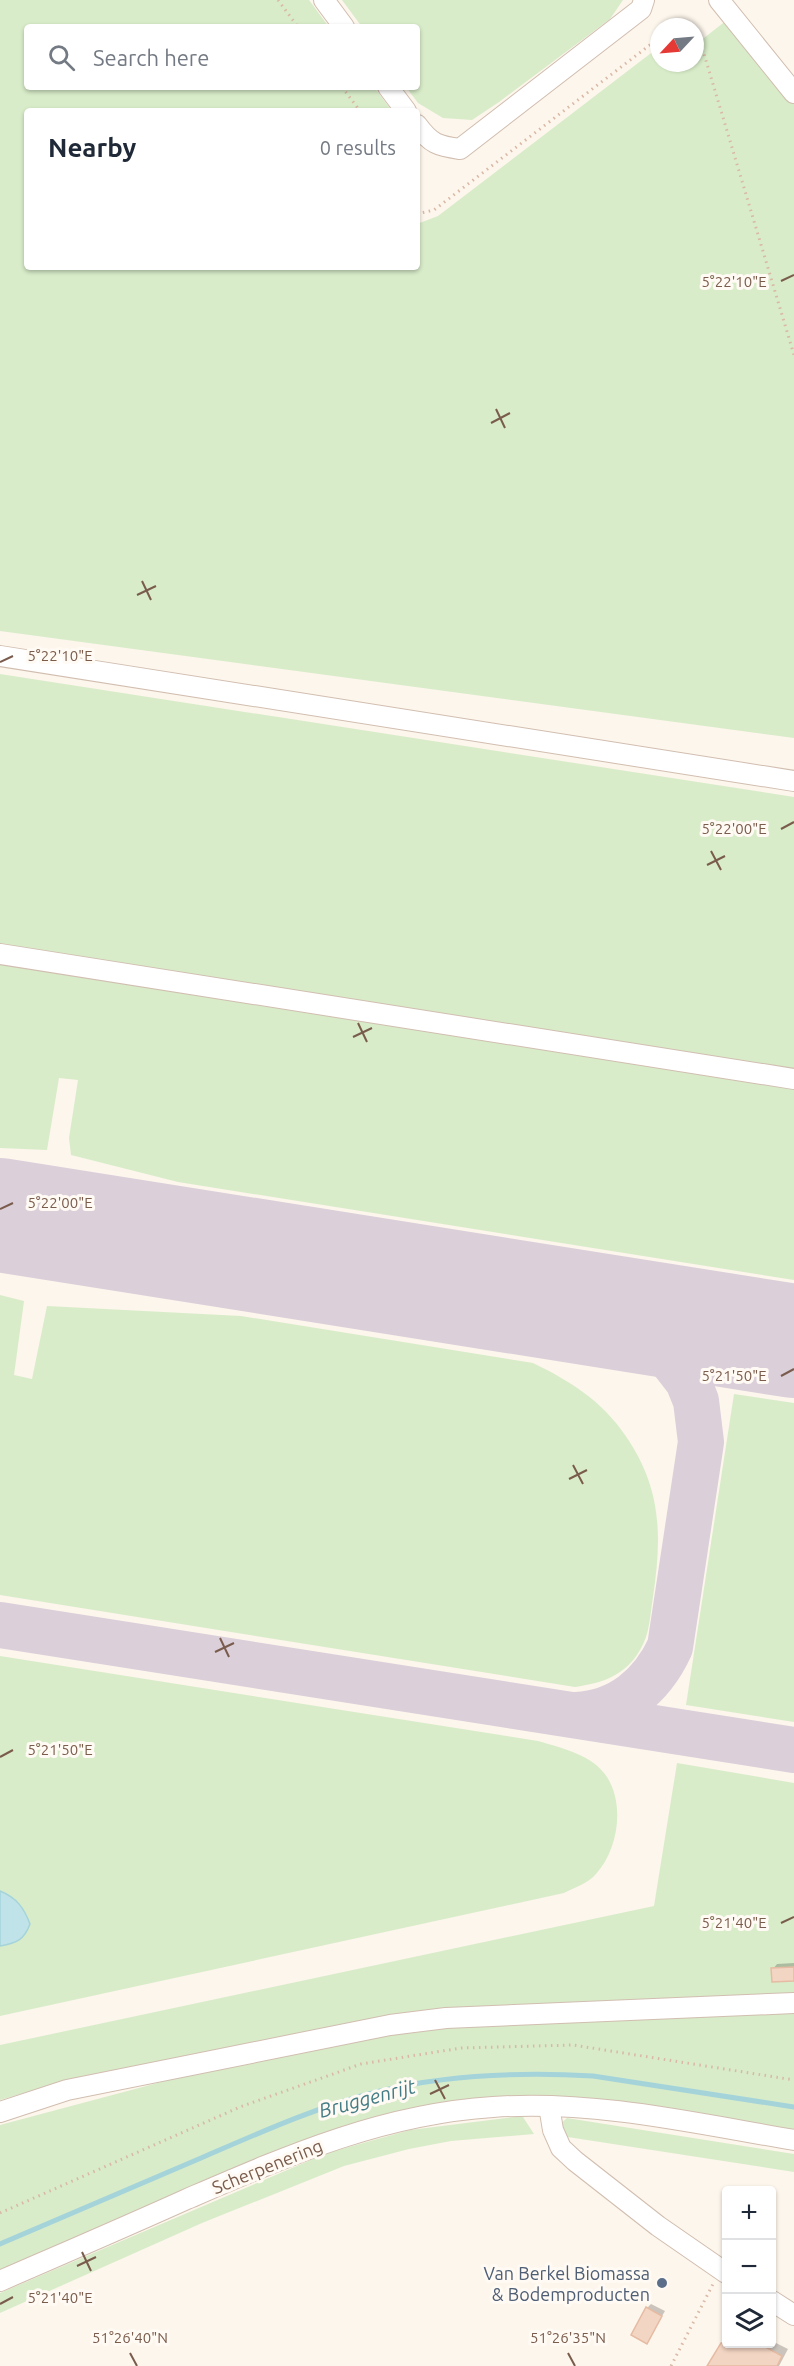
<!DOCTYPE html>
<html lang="en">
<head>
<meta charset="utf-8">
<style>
	:root { --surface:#fff; --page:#f6f6f7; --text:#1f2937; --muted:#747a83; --line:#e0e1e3 }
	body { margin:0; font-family:Ubuntu,sans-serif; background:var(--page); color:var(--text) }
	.controls { position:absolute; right:18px; bottom:18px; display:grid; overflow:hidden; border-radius:6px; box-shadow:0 2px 4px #0004 }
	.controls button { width:54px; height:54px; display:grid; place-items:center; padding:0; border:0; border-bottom:2px solid var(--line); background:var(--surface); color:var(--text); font:30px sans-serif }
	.compass { position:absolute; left:650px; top:18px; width:54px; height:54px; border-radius:50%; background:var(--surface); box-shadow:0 2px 4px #0004; rotate:244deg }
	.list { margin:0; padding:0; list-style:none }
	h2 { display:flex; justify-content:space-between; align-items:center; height:78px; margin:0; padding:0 24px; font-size:26px }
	h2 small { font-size:20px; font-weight:400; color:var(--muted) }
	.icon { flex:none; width:33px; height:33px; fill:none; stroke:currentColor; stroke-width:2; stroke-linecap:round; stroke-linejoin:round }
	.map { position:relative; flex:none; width:794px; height:2366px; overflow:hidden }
	.search { position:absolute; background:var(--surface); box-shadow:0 2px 4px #0004; left:24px; top:24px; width:396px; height:66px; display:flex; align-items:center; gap:15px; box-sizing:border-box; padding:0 21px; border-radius:6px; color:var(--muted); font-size:22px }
	.panel { position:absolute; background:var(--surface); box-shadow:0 2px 4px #0004; left:24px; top:108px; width:396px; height:162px; border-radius:6px }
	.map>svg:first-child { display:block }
	.green { fill:#d8ecc9 }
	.water { fill:#bfe3e8; stroke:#a5d3da; stroke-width:1.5 }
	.shadow { fill:#0003 }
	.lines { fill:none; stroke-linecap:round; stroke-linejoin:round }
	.stream { stroke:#a5d3da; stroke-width:5 }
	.taxiway { stroke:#dbcfda; stroke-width:46 }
	.runway { stroke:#dbcfda; stroke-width:114 }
	.building { fill:#f3d5c3; stroke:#e6bba3; stroke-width:1.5 }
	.minor-casing { stroke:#d1beb0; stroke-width:22 }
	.path { stroke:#d9b8a5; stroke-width:3; stroke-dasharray:1.5 4.5; stroke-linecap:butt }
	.minor { stroke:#fff; stroke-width:20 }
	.ticks { fill:none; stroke:#7a5c4d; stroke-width:2 }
	.service-dot { fill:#5c6f8a; stroke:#fffaf3; stroke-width:2 }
	.labels { text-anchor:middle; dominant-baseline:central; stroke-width:6; stroke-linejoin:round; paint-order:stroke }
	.street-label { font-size:18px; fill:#7a5c4d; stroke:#fffaf3 }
	.service-label { font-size:18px; fill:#4e5e75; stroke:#fffaf3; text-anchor:end }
	.water-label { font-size:20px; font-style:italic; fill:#437c86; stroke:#fffaf3 }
	.ticks-label { font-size:15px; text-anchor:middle; fill:#7a5c4d; stroke:#fffaf3; stroke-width:6; stroke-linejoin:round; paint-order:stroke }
</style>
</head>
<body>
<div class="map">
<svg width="794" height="2366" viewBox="0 0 794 2366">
	<rect width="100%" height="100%" fill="#fdf6ec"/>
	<g class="green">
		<polygon points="0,0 309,0 329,27 27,27 27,87 374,87 392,111 27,111 27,267 417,267 417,224 438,216 659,47 659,63 695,63 695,45 727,20 794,104 794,738 0,631"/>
		<polygon points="342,0 623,0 610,19 499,102 472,120 443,118 418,103 406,87 417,87 417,27 362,27"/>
		<polygon points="0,674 794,797 794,1280 178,1182 71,1155 69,1138 78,1080 59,1078 47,1150 0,1148"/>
		<path d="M 0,1295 L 24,1301 L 14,1375 L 32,1379 L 47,1306 L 241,1316 L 533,1363 C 570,1381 601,1400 625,1435 C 662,1488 662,1536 653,1597 C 650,1615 650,1634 640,1650 C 625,1676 602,1683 575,1687 L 0,1595 Z"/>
		<polygon points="734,1394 794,1403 794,1722 686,1705"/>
		<path d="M 0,1656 L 538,1741 C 562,1748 593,1755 607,1777 C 625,1805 618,1850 596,1874 C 588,1883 576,1887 564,1893 L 0,2016 L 0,1946 C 17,1943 24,1940 30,1924 C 24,1908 17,1898 0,1891 Z"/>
		<polygon points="677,1763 794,1783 794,1996 499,2007 103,2075 27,2092 0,2100 0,2045 654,1906"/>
		<polygon points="794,2013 794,2135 748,2128 445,2107 0,2272 0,2125 195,2073 381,2036 437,2027"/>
		<polygon points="515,2117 523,2117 534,2134 451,2141 409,2149 344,2166 202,2223 0,2313 0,2293 327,2153 410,2130"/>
		<polygon points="567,2118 794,2154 794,2172 561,2136 559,2125"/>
	</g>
	<path class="water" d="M 0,1891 C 17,1898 24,1908 30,1924 C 24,1940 17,1943 0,1946 Z"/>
	<g class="shadow">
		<polygon points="794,1963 794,1979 773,1969 777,1964"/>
		<polygon points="651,2304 665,2311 647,2342 647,2308"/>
		<polygon points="726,2337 726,2344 772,2344 772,2341 788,2349 779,2366 709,2366"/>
	</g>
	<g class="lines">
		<path class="stream" d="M 0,2244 C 67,2215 134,2187 201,2158 C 259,2133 318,2106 380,2091 C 450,2074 521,2072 593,2076 L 794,2107"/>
		<g class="taxiway">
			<path d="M 573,1306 L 609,1316 L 639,1328 L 657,1341 L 688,1381 L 696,1401 L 701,1442 L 670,1647 C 652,1686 620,1713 576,1715"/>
			<polyline points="0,1625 794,1750"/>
		</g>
		<polyline class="runway" points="0,1215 794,1341"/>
	</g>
	<g class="building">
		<polygon points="794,1967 794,1981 772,1982 771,1968"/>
		<polygon points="646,2307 662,2316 647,2344 631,2335"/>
		<polygon points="721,2343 758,2343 782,2356 777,2366 707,2366"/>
	</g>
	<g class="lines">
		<g class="minor-casing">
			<g id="minor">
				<polyline points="324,0 344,27"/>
				<polyline points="719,0 794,93"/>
				<polyline points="388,87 406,111"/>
				<path d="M 417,125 C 431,144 438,146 460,149 L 641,9 L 644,0"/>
				<polyline points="0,656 794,781"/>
				<polyline points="0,954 794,1079"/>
				<polyline points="549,2106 553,2130 561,2148 575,2161 658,2226 726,2273"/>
				<polyline points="0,2112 67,2090 390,2025 446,2018 794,2003"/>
				<path d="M 0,2281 C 62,2254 125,2227 187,2199 C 287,2156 382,2114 493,2107 C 595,2100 694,2123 794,2140"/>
				<polyline points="772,2301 794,2315"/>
			</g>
		</g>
		<g class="path">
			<polyline points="278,0 298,27"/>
			<polyline points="695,39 704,54 794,355"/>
			<polyline points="342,87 360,111"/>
			<polyline points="417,214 434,210 659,38"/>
			<polyline points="0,2213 240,2107 361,2064 461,2048 573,2045 794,2080"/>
			<polyline points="671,2366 713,2284"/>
		</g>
		<use href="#minor" class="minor"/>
	</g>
	<path class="ticks" d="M 781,281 L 794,275M 496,409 L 505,428M 491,423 L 510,413M 142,581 L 151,600M 137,595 L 156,586M 0,662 L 13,656M 781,829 L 794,822M 711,851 L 721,870M 707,865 L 725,856M 358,1023 L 367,1042M 353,1037 L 372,1028M 0,1209 L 13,1203M 781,1376 L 794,1369M 573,1465 L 583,1484M 569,1479 L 587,1470M 220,1638 L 229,1657M 215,1652 L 234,1643M 0,1757 L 13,1750M 781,1923 L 794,1917M 435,2080 L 445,2099M 430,2094 L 449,2085M 82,2252 L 91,2271M 77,2266 L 96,2257M 0,2304 L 13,2297M 130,2353 L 137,2366M 568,2353 L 575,2366"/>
	<circle class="service-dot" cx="662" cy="2283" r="6"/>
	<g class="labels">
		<g class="street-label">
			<text transform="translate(267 2166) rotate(-22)">Scherpenering</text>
		</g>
		<g class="service-label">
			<text x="650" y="2273">Van Berkel Biomassa<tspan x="650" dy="21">&amp; Bodemproducten</tspan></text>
		</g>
		<g class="water-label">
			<text transform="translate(367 2098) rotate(-15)">Bruggenrijt</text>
		</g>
	</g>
	<g class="ticks-label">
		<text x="734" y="287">5°22'10"E</text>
		<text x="60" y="661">5°22'10"E</text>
		<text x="734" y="834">5°22'00"E</text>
		<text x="60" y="1208">5°22'00"E</text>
		<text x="734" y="1381">5°21'50"E</text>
		<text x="60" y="1755">5°21'50"E</text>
		<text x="734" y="1928">5°21'40"E</text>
		<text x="60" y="2303">5°21'40"E</text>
		<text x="130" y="2343">51°26'40"N</text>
		<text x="568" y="2343">51°26'35"N</text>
	</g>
</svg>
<div class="controls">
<button>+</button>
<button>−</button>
<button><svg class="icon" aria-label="layers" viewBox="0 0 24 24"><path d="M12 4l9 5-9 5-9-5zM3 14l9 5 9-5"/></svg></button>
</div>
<svg class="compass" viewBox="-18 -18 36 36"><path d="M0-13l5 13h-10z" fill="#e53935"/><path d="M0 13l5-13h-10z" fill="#747a83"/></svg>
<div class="search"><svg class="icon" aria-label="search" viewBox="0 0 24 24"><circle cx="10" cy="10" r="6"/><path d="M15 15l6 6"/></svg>Search here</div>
<section class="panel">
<h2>Nearby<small>0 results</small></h2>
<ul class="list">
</ul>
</section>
</div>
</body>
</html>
